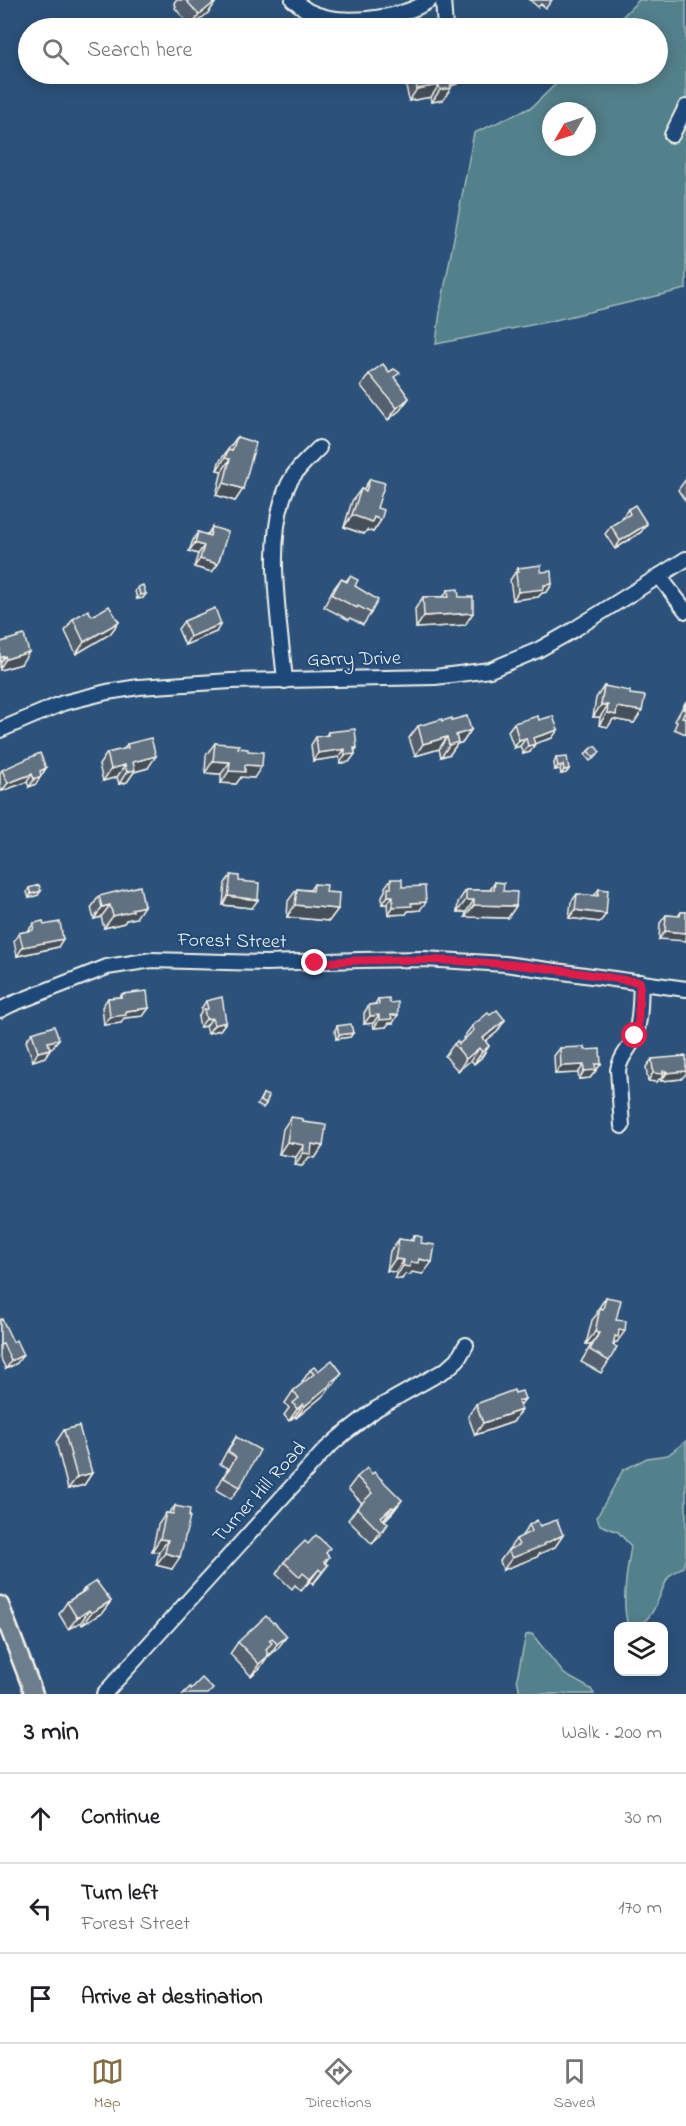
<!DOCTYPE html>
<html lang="en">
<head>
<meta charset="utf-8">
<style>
	:root { --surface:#fff; --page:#f6f6f6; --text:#202124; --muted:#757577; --line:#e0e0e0; --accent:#847042 }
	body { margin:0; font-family:"Indie Flower",sans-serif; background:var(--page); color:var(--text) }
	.controls { position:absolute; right:18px; bottom:18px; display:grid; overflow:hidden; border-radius:12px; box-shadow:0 3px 15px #0003 }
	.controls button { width:54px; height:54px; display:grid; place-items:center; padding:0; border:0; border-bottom:2px solid var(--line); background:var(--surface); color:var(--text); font:30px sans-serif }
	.compass { position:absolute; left:542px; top:102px; width:54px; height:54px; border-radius:50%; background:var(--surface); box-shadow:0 3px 15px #0003; rotate:231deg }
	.stop { position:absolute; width:18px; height:18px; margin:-14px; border:4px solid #e11d48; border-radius:50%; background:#fff }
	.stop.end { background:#e11d48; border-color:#fff; box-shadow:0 2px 6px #0008 }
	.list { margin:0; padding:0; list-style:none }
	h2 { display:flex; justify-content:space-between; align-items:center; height:78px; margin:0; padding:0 24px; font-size:26px }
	h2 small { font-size:20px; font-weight:400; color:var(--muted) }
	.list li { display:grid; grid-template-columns:39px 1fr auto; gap:18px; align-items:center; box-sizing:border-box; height:90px; padding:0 24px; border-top:2px solid var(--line) }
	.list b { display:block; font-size:22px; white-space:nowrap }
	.list p { margin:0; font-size:20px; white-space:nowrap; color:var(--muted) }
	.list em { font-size:20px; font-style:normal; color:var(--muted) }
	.icon { flex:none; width:33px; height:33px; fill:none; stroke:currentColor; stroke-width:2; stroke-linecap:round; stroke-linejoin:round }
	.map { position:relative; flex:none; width:686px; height:1694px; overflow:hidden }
	.search { position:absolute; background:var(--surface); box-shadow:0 3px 15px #0003; left:18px; right:18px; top:18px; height:66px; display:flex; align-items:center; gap:15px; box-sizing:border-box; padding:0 21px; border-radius:33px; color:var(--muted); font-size:22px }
	.sheet { height:348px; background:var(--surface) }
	nav { display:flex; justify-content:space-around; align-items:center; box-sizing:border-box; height:84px; border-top:2px solid var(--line); background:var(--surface); font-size:16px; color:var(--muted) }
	nav a { display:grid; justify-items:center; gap:3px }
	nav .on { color:var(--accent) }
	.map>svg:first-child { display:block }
	.green { fill:#53818b; stroke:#a4b9ba; stroke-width:1.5; fill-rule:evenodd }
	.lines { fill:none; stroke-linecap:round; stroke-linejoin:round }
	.minor-casing { stroke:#f4f1e8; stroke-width:18 }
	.major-casing { stroke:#f4f1e8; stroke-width:21 }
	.minor { stroke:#1f4a7a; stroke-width:14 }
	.major { stroke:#6c7d8b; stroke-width:16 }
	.wall { fill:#53616f; stroke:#f4f1e8; stroke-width:1.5 }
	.shaded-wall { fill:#444f5a; stroke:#f4f1e8; stroke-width:1.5 }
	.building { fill:#617181; stroke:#f4f1e8; stroke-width:1.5 }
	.route { stroke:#e11d48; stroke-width:8 }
	.labels { text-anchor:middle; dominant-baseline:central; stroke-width:4.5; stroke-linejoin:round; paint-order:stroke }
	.street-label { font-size:20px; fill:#f4f1e8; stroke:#1f4a7a }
</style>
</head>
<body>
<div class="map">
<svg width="686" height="1694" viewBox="0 0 686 1694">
	<rect width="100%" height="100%" fill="#2c527b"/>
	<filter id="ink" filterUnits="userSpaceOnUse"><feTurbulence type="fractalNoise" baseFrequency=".0167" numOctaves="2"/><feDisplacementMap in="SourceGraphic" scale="12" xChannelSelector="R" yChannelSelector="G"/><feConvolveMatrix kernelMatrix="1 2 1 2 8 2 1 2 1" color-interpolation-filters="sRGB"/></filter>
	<g filter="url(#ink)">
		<g class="green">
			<path d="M 639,0 L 686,0 L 686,289 L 551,321 L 436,344 L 440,311 L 474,133 L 532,107 L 566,74 L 658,74 L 658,28 L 611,28 ZM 551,111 L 587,111 L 587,147 L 551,147 Z"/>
			<path d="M 686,1441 L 686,1557 L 683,1567 C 678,1570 671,1573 668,1578 C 657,1596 655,1627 628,1626 C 621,1601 627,1572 631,1546 L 618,1532 L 600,1525 L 597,1517 L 623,1470 L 647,1458 L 668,1455 Z"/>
			<polygon points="532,1634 564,1674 591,1689 594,1694 520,1694 517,1678 526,1635"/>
		</g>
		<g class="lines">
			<g class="minor-casing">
				<g id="minor">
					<path d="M 293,0 C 298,3 303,8 308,11 C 339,27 402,19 430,0"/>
					<polyline points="443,0 445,28"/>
					<polyline points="672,135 686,107"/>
					<polyline points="659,576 686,611"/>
					<path d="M 285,681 C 280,623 263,536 289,483 C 296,469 308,459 319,448"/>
					<polyline points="0,730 63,703 107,692 139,687 231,681 435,677 490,670 538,650 570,632 686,559"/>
					<polyline points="0,1010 12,1004 107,967 152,960 266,963 360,960 424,959 505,964 686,989"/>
					<path d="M 622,1126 L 618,1070 C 620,1056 631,1048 635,1036 C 641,1019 640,999 641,982"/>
					<polyline points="104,1694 325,1450 341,1436 376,1409 447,1369 458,1359 466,1345"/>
				</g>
			</g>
			<g class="major-casing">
				<polyline id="major" points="0,1605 34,1694"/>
			</g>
			<use href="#minor" class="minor"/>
			<use href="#major" class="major"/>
		</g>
		<g class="wall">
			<polygon points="176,0 217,0 209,12 191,27 175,8 176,6 174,3"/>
			<polygon points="530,0 552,0 546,8 541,4 538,7"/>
			<polygon points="410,74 465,74 457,84 451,86 443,100 432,102 431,97 409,101 405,80"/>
			<polygon points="389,372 396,380 409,398 400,410 388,420 361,386 369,374"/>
			<polygon points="237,437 243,489 235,501 216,495 222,471 217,470 219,462"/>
			<polygon points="370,479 377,508 381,520 373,532 367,530 364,534 344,527 352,501 361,489 363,490"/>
			<polygon points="686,479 686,502 678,490"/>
			<polygon points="628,509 641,532 615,549 605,534 611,526 623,519 622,518"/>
			<polygon points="212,527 218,564 212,572 194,567 198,554 189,551 193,540 198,532 207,535"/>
			<polygon points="518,568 541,572 552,584 547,592 542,593 538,597 513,600 510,580"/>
			<polygon points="350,576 355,586 371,613 363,625 350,618 349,620 324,607 332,591 341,579 346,581"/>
			<polygon points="138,587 143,598 137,599 135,591"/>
			<polygon points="448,590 465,625 416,628 415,609 423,597 443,597"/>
			<polygon points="92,616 119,622 110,634 76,654 65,631 73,619"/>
			<polygon points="184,621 216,632 185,645 178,629"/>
			<polygon points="0,640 1,642 21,664 0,670"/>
			<polygon points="604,686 630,694 634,723 613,719 608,727 599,725 600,717 593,717 596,698"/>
			<polygon points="686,701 686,734 674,729 677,722 675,721"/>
			<polygon points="452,720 471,730 463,742 457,744 450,754 441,757 439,749 415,756 409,738 418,726 442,721"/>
			<polygon points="539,720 552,738 535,743 530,752 523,754 520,746 514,748 508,731 514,723"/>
			<polygon points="328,732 355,754 349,762 340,763 339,757 313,761 311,745 316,737 326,736"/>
			<polygon points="215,743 248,751 254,778 241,777 236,784 221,783 221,774 205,773 206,755"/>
			<polygon points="127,744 148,768 134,772 127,782 119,784 117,777 103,781 99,765 107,753 124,749"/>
			<polygon points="588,751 600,752 597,756 590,761 585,755"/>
			<polygon points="556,758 569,769 566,773 561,774 560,769 555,770 554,763"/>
			<polygon points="46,768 36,784 29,787 27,782 2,791 0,786 0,773 2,770"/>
			<polygon points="231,875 239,881 252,908 223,905 225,883"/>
			<polygon points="391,879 402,887 420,910 408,911 406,914 388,915 387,904 382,904 382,896 385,891 385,887"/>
			<polygon points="495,882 516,906 508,918 465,917 466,912 457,912 458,902 466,890 490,890"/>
			<polygon points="314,884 326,892 338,909 329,921 287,917 288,901 297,889 310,890"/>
			<polygon points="29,888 38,895 29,898 27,892"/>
			<polygon points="599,889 606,914 600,922 569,918 571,902 577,894 594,896"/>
			<polygon points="99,896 136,918 126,920 124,923 104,928 101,917 94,919 91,908"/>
			<polygon points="681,912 686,912 659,939 660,923 666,915 678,916"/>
			<polygon points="34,923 58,947 17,956 14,941 19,933 28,931"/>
			<polygon points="122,994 149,1008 143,1016 124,1018 121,1023 104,1025 102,1007 108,998 120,997"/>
			<polygon points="378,999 393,1023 389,1023 386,1027 374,1028 373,1023 364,1024 364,1013 369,1005 375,1004"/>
			<polygon points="206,1001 226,1022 220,1030 208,1033 206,1026 200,1027 198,1017 201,1013 201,1009"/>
			<polygon points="490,1015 505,1020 497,1032 485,1041 489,1046 481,1058 474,1064 471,1060 458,1071 445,1056 454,1044 459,1044 464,1040 463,1038 472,1026"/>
			<polygon points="337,1026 353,1033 350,1037 336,1039 335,1030"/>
			<polygon points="32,1033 53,1047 50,1048 45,1057 33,1061 26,1041"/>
			<polygon points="560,1048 584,1050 601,1064 590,1078 579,1079 578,1073 555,1074 554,1056"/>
			<polygon points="652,1059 685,1074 681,1079 661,1081 661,1079 659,1079 657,1082 648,1081 646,1067"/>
			<polygon points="263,1094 266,1104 263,1108 257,1105"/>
			<polygon points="291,1117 303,1122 323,1146 315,1158 309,1157 302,1166 295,1165 296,1157 279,1154 283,1129"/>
			<polygon points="414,1235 421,1243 423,1274 412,1272 410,1275 405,1274 402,1279 395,1278 396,1272 387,1271 390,1251 399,1239 410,1241"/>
			<polygon points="606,1297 616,1320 617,1342 615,1342 614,1343 609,1361 601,1373 581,1362 591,1345 586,1344 592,1320 597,1314 598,1309"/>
			<polygon points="0,1320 13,1342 17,1363 6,1369 0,1357"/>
			<polygon points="310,1370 342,1373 334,1384 329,1388 324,1395 296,1418 295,1416 289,1421 284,1415 289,1408 285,1403 293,1391 303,1383 302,1382"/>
			<polygon points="476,1404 521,1410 513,1422 475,1435 468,1416"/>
			<polygon points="64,1430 92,1473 84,1485 68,1489 56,1442"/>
			<polygon points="236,1437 240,1487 231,1499 216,1490 228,1468 220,1464 228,1449"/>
			<polygon points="357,1477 402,1500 393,1512 385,1520 384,1519 383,1519 380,1536 372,1544 348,1520 357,1508 362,1503 348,1489"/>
			<polygon points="175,1506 172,1569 156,1565 159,1552 152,1551 158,1525 166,1513 169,1513"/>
			<polygon points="529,1525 540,1526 563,1535 555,1547 539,1554 537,1557 503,1570 500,1561 516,1539 521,1537"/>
			<polygon points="308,1544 329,1557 325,1563 328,1565 313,1584 310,1581 301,1591 295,1585 292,1589 276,1574 284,1562"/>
			<polygon points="84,1589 111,1601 102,1613 82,1625 81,1622 68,1629 59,1614 67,1602 81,1593"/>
			<polygon points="273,1623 278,1648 269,1656 268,1654 260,1668 251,1676 230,1654 238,1642"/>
		</g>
		<g class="shaded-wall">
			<polygon points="217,0 209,12 191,27 199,15"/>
			<polygon points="459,74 465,74 457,84 440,87 449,75"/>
			<polygon points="439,85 431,97 409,101 417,89"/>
			<polygon points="451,88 443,100 432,102 440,90"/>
			<polygon points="409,398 400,410 388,420 397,408"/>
			<polygon points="225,458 230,459 222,471 217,470"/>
			<polygon points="224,483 243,489 235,501 216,495"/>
			<polygon points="352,515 374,517 381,520 373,532 367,530 364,534 344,527"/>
			<polygon points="647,524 641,532 615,549 620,541"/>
			<polygon points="195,543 204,546 198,554 189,551"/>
			<polygon points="200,559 218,564 212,572 194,567"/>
			<polygon points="552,584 547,592 542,593 538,597 513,600 518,592 544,585"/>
			<polygon points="146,594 143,598 137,599 140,595"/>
			<polygon points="473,613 465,625 416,628 424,616"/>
			<polygon points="119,622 110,634 76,654 84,642"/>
			<polygon points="221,624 216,632 185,645 190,637"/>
			<polygon points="29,652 21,664 0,670 0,668 6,659"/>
			<polygon points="5,656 0,663 0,658"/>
			<polygon points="601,705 608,705 600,717 593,717"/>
			<polygon points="617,707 642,711 634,723 613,719 608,727 599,725 607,713"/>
			<polygon points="471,730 463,742 457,744 450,754 441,757 456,735"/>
			<polygon points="558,730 552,738 528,746 533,738"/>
			<polygon points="447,737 439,749 415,756 423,744"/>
			<polygon points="526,738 520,746 514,748 519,740"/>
			<polygon points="535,744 530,752 523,754 528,746"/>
			<polygon points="354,748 357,748 353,754 355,754 349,762 340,763 345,755"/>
			<polygon points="345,749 339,757 313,761 318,753"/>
			<polygon points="156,756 148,768 134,772 127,782 119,784 133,762"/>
			<polygon points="213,761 230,762 221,774 205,773"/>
			<polygon points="125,765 117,777 103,781 111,769"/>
			<polygon points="245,765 262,766 254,778 241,777 236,784 221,783 229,771"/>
			<polygon points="563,765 560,769 555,770 558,766"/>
			<polygon points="46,768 36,784 29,787 40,771"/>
			<polygon points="569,769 566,773 561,774 564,770"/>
			<polygon points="32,774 27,782 2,791 8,783"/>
			<polygon points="41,891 38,895 29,898 31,894"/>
			<polygon points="228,896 258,900 252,908 223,905"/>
			<polygon points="388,896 393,896 387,904 382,904"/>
			<polygon points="466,900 474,900 466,912 457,912"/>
			<polygon points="426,902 420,910 408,911 406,914 388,915 393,907 411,903"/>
			<polygon points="110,905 101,917 94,919 102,907"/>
			<polygon points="295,905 338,909 329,921 287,917"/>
			<polygon points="474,905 516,906 508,918 465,917"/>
			<polygon points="144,906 136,918 126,920 124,923 104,928 113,916 132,909"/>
			<polygon points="575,910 606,914 600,922 569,918"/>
			<polygon points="665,931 686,933 686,941 659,939"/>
			<polygon points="63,939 58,947 17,956 23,947"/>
			<polygon points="149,1008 143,1016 124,1018 121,1023 104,1025 110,1017 126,1011"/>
			<polygon points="379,1015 373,1023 364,1024 370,1016"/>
			<polygon points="391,1015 398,1015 393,1023 389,1023 386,1027 374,1028 379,1020"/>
			<polygon points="212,1018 206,1026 200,1027 206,1019"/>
			<polygon points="505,1020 497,1032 474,1050 483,1038"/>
			<polygon points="226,1022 220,1030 208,1033 214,1025"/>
			<polygon points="353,1033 350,1037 336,1039 339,1035"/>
			<polygon points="59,1039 53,1047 43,1050 48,1042"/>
			<polygon points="489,1046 481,1058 474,1064 482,1052"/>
			<polygon points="479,1048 471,1060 458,1071 466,1059"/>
			<polygon points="50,1049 45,1057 33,1061 38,1052"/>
			<polygon points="595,1064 601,1064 590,1078 579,1079 584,1071"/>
			<polygon points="584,1065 578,1073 555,1074 561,1066"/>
			<polygon points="686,1067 686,1074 681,1079 661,1081 667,1073"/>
			<polygon points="667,1071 661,1079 659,1079 657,1082 648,1081 653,1073"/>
			<polygon points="287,1142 304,1145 296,1157 279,1154"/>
			<polygon points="312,1144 323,1146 315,1158 309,1157 302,1166 295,1165 303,1153"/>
			<polygon points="395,1259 404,1260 396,1272 387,1271"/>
			<polygon points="419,1259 432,1262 423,1274 412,1272 410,1275 405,1274 402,1279 395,1278 403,1266 411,1262"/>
			<polygon points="619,1330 625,1331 617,1342 615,1342 610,1349 606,1348"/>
			<polygon points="595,1332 599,1333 591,1345 586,1344"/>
			<polygon points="23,1355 17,1363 6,1369 11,1361"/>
			<polygon points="342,1373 334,1384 329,1388 324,1395 296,1418 305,1406 331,1382"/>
			<polygon points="525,1399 516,1411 518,1401"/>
			<polygon points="303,1404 295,1416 289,1421 297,1409"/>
			<polygon points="521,1410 513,1422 475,1435 483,1423"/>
			<polygon points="92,1473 84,1485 68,1489 77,1477"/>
			<polygon points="402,1500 393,1512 385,1520 394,1508"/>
			<polygon points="392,1507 384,1519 375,1527 381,1517"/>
			<polygon points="388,1524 380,1536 372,1544 380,1532"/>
			<polygon points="563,1535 555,1547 539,1554 537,1557 503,1570 512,1558"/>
			<polygon points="160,1539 168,1540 159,1552 152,1551"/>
			<polygon points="165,1553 180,1557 172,1569 156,1565"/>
			<polygon points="328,1565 319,1577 313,1584 322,1572"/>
			<polygon points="319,1569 310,1581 301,1591 310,1579"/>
			<polygon points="111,1601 102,1613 82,1625 91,1613"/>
			<polygon points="89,1610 81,1622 68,1629 77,1618"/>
			<polygon points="287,1636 278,1648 269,1656 277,1644"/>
			<polygon points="268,1656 260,1668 251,1676 259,1664"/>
		</g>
		<g class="building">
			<polygon points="186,0 217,0 199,15"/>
			<polygon points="414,74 459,74 449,75 451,88 440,90 439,85 417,89"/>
			<polygon points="383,364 389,372 394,369 400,373 394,377 409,398 397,408 369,374"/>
			<polygon points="237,437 256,443 243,489 224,483 230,459 225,458 228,450 232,451"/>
			<polygon points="370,479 385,483 377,508 384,510 381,520 374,517 372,522 352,515 361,489 366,491"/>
			<polygon points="635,505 647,524 620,541 611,526 630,514 628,509"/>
			<polygon points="212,527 228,532 218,564 200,559 204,546 195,543 198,532 210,536"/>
			<polygon points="541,565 541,572 551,571 552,584 544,585 544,589 518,592 516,572 519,572 518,568"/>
			<polygon points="350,576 358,580 355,586 378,600 371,613 358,606 357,608 332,595 341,579 347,582"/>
			<polygon points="143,585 146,594 140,595 138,587"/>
			<polygon points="458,589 459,597 473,597 473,613 424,616 423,597 449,597 448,590"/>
			<polygon points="109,606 119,622 84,642 73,619 88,610 92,616"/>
			<polygon points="215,608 221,624 190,637 184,621"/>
			<polygon points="24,635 29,652 6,659 5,656 0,658 0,640 1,642"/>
			<polygon points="604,686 630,691 630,694 645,696 642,711 617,707 616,715 607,713 608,705 601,705"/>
			<polygon points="686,704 686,718 682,717 686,711 683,709"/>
			<polygon points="467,716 471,730 456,735 458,742 449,745 447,737 423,744 418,726 442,719 442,721 452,718 452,720"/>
			<polygon points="538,716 539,720 553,716 558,730 533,738 535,744 528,746 526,738 519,740 514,723"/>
			<polygon points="355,729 357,748 354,748 355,754 345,755 345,749 318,753 316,737 328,735 328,732"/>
			<polygon points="151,738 156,756 133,762 135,770 127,772 125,765 111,769 107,753 128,748 127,744"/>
			<polygon points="215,743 239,745 238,748 248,749 248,751 263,752 262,766 245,765 245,772 229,771 230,762 213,761"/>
			<polygon points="595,746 600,752 593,757 588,751"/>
			<polygon points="40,753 46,768 40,771 41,776 34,779 32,774 8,783 2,770"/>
			<polygon points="567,757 569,769 564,770 563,765 558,766 556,758"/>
			<polygon points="231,875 239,876 239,881 259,883 258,900 228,896"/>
			<polygon points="391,879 402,879 402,887 425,886 426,902 411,903 412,906 393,907 393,896 388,896 388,888 391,888"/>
			<polygon points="495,882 504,883 503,891 517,892 516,906 474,905 474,900 466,900 466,890 494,890"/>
			<polygon points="314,884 327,885 326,892 339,893 338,909 295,905 297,889 313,891"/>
			<polygon points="39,885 41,891 31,894 29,888"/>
			<polygon points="140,886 144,906 132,909 133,911 113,916 110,905 102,907 99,896"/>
			<polygon points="599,889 608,890 606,914 575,910 577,894 598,896"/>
			<polygon points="681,912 686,912 686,933 665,931 666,915 680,916"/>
			<polygon points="43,921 44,925 60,922 63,939 23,947 19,933 33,930 34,923"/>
			<polygon points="147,991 149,1008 126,1011 126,1015 110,1017 108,998 122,997 122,994"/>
			<polygon points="222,997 226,1022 214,1025 212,1018 206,1019 204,1009 208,1009 206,1001"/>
			<polygon points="389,998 390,1003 398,1002 398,1015 391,1015 392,1019 379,1020 379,1015 370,1016 369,1005 379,1004 378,999"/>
			<polygon points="497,1010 505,1020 483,1038 489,1046 482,1052 479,1048 466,1059 454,1044 457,1041 459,1044 474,1030 472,1026 488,1013 490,1015"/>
			<polygon points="351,1024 353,1033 339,1035 337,1026"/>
			<polygon points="54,1026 59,1039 48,1042 50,1049 38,1052 32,1033"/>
			<polygon points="584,1047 584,1050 600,1049 601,1064 595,1064 596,1070 584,1071 584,1065 561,1066 560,1048"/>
			<polygon points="686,1056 686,1071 667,1073 667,1071 663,1071 663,1074 653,1073 652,1059"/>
			<polygon points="263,1094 269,1096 266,1104 260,1101"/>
			<polygon points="291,1117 303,1119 303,1122 326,1125 323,1146 312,1144 311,1154 303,1153 304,1145 287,1142"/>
			<polygon points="414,1235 422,1237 421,1243 435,1245 432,1262 419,1259 418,1263 411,1262 410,1267 403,1266 404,1260 395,1259 399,1239 413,1241"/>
			<polygon points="606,1297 621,1300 616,1320 626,1321 625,1331 619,1330 618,1337 615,1336 613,1345 617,1347 609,1361 590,1350 599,1333 595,1332 600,1308 603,1309"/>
			<polygon points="2,1319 13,1342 16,1340 23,1355 11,1361 3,1344 0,1345 0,1320"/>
			<polygon points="332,1360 342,1373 331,1382 332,1383 305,1406 303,1404 297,1409 293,1403 299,1398 293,1391 314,1374 310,1370 314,1367 318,1371"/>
			<polygon points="514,1390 515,1393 522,1391 525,1399 518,1401 521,1410 483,1423 476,1404"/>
			<polygon points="79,1426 92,1473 77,1477 64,1430"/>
			<polygon points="236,1437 260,1450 240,1487 224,1478 236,1457 228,1452"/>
			<polygon points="367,1468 372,1474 374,1472 402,1500 394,1508 392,1507 381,1517 388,1524 380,1532 357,1508 372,1493 357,1477"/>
			<polygon points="175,1506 190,1509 189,1517 190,1517 180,1557 165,1553 168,1540 160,1539 166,1513 173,1514"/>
			<polygon points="537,1520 540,1526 557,1520 563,1535 544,1544 545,1545 512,1558 508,1550 519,1545 516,1539 532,1531 529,1525"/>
			<polygon points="316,1535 330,1548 326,1553 329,1557 324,1562 328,1565 322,1572 319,1569 310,1579 303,1573 300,1577 284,1562 305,1541 308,1544"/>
			<polygon points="96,1581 111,1601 91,1613 89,1610 77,1618 67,1602 86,1590 84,1589"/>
			<polygon points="266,1616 273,1623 274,1622 287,1636 277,1644 272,1638 269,1640 272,1643 266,1649 268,1656 259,1664 238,1642"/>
			<polygon points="202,1678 213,1689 208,1694 183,1694 190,1687 191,1689"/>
		</g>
	</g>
	<g class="lines" filter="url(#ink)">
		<path class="route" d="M 315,963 C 378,958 441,959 504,964 C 549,967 595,976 640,982 L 638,1026 L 635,1036"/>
	</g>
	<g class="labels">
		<g class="street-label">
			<text transform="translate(354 660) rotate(-1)">Garry Drive</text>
			<text transform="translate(232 942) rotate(1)">Forest Street</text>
			<text transform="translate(260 1493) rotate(-48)">Turner Hill Road</text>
		</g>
	</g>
</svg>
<div class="controls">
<button><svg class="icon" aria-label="layers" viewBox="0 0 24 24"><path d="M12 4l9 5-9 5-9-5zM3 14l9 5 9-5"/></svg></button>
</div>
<svg class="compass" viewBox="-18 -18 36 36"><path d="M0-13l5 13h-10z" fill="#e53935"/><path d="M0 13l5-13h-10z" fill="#757577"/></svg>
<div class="stop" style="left:635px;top:1036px"></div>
<div class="stop end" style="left:315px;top:963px"></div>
<div class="search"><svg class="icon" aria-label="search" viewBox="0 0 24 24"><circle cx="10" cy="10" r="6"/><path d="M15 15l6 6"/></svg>Search here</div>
</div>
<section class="sheet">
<h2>3 min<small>Walk · 200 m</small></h2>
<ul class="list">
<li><svg class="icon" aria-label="ahead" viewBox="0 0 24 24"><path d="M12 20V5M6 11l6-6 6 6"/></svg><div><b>Continue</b></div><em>30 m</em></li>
<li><svg class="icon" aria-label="left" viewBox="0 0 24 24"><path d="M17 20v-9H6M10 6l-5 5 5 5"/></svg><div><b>Turn left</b><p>Forest Street</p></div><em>170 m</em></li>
<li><svg class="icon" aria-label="arrive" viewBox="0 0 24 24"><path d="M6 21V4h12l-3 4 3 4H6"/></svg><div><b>Arrive at destination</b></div></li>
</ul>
</section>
<nav>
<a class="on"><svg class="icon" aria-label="map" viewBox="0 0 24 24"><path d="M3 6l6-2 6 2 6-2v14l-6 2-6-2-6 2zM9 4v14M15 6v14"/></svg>Map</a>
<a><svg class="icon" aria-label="directions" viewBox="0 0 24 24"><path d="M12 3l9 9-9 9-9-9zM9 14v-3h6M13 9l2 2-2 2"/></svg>Directions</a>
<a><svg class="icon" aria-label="saved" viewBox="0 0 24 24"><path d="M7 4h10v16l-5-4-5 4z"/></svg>Saved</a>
</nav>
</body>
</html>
